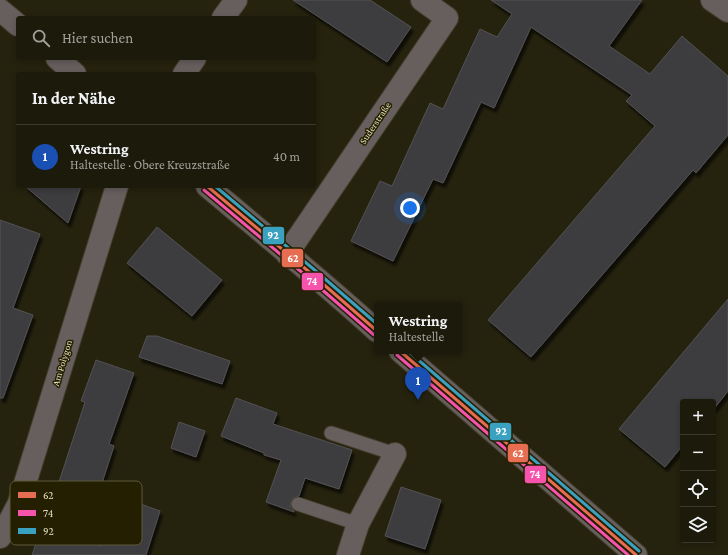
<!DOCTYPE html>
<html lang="de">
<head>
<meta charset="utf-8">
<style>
	:root { --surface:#1c1a0a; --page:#252313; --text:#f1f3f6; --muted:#a0a19c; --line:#3a382b; --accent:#a09d80 }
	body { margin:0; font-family:"Crimson Pro",serif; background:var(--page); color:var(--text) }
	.controls { position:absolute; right:12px; bottom:12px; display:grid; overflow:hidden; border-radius:4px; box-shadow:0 2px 6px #0003 }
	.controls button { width:36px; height:36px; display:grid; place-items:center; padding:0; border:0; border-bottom:1px solid var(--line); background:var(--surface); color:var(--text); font:20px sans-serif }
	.you { position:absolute; left:410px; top:208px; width:14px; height:14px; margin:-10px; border:3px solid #fff; border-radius:50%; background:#1a73e8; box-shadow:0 0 0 6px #1a73e833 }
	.badge { display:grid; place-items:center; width:26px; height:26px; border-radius:50%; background:var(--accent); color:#fff; font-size:13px; font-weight:700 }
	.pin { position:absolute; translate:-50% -33px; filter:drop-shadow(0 1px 2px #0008) }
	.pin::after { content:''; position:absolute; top:21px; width:14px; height:12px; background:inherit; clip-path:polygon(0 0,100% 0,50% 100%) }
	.popup { position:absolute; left:374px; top:302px; width:88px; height:52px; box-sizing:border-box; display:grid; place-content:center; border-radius:4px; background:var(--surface); filter:drop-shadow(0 1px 3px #0005); font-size:13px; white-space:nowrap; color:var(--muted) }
	.popup b { font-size:15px; color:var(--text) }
	.popup::after { content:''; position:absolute; left:50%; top:100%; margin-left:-8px; border:8px solid transparent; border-top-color:var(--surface) }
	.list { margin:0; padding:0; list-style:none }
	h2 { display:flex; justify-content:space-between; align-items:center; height:52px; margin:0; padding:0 16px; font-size:17px }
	h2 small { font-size:13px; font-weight:400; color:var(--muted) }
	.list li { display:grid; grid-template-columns:26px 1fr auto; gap:12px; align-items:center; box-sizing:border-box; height:64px; padding:0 16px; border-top:1px solid var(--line) }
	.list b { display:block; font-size:15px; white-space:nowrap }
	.list p { margin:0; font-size:13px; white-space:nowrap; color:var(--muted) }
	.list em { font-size:13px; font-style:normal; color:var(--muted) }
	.icon { flex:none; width:22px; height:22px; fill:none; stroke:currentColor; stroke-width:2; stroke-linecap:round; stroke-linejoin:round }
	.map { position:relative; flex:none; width:728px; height:555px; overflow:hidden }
	.search { position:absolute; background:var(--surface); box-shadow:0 2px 6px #0003; left:16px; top:16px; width:300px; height:44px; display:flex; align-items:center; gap:10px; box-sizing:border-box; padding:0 14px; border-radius:4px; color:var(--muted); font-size:15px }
	.panel { position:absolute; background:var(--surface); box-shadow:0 2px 6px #0003; left:16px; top:72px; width:300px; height:116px; border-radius:4px }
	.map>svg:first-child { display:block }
	.building { fill:#3e3d41; stroke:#525153; filter:url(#shadow) }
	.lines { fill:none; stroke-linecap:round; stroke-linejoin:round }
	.service-casing { stroke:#423f2c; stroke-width:15 }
	.minor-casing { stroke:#423f2c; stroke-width:24 }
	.tertiary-casing { stroke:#423f2c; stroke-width:24 }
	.service { stroke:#675e5e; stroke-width:13 }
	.minor { stroke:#675e5e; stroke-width:22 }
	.tertiary { stroke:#675e5e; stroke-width:22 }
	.bus-1-casing { stroke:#241f00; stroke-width:6 }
	.bus-2-casing { stroke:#241f00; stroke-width:6 }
	.bus-3-casing { stroke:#241f00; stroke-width:6 }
	.bus-1 { stroke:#e76d52; stroke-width:3 }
	.bus-2 { stroke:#f653ac; stroke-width:3 }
	.bus-3 { stroke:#3aa1c1; stroke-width:3 }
	.labels { text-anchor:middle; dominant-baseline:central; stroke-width:3; stroke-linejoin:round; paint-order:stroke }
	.street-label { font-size:10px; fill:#e3dfbe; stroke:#241f00 }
	.key { fill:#241f00; stroke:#5d5939; stroke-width:1 }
	.key-label { font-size:11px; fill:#e3dfbe }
	.line-badge { stroke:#241f00; stroke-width:1.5 }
	.badge-label { font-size:11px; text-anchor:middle; font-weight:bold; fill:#fff }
</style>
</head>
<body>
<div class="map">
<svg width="728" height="555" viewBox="0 0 728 555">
	<defs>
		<filter id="shadow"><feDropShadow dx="2.5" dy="4.5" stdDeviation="1" flood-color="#0009"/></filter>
	</defs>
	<rect width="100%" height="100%" fill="#25220e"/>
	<g class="building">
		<polygon points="293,0 370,0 411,27 387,62"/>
		<polygon points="491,0 642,0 609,46 650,74 682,36 728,76 728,135 696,173 693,170 531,357 488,320 655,126 626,101 632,95 531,27 494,108 481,102 443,183 433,179 393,261 351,241 380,181 392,186 430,103 443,109 480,29 497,37 512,14"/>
		<polygon points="25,186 81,186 68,223"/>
		<polygon points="0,220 40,234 13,308 33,315 3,398 0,398"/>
		<polygon points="157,227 222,280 192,316 127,263"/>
		<polygon points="728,299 728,391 713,410 713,402 683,402 683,445 665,467 619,429"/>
		<polygon points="147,336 157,336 230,361 222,384 139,357"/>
		<polygon points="96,360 134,373 109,444 114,446 98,495 59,482 85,402 81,401"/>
		<polygon points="236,398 277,413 273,424 352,450 339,489 305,478 299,496 293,498 291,501 290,506 294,511 294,512 266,502 281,460 264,455 264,453 221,436"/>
		<polygon points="179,422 205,431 196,457 171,448"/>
		<polygon points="401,487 441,500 425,549 385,536"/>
		<polygon points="118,496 160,511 146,555 32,555 42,526 102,546"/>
	</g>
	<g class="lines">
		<g class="service-casing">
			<g id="service">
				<polyline points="331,433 395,454"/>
				<polyline points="298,504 358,524"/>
			</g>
		</g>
		<g class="minor-casing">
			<g id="minor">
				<polyline points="712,0 728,11"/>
				<polyline points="223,18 236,0"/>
				<polyline points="184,74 195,58"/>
				<polyline points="287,254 447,18 422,0"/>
				<polyline points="0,537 7,526 19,503 117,186"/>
				<polyline points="348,555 358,524 395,454"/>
			</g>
		</g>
		<g class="tertiary-casing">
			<g id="tertiary">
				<polyline points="0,10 18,25"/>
				<polyline points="57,58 75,74"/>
				<path d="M 207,186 C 264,234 322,281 377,331"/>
				<polyline points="400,351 636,555"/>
			</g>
		</g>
		<use href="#service" class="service"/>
		<use href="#minor" class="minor"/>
		<use href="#tertiary" class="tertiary"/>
		<g class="bus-1-casing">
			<g id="bus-1">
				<polyline points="207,186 314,276 377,331"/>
				<polyline points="400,351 636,555"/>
			</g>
		</g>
		<g class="bus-2-casing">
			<g id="bus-2">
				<polyline points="204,190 311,280 374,335"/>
				<polyline points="397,355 628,555"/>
			</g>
		</g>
		<g class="bus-3-casing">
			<g id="bus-3">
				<polyline points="215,186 317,272 377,324"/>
				<polyline points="408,351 639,551"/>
			</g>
		</g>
		<use href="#bus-1" class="bus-1"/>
		<use href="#bus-2" class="bus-2"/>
		<use href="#bus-3" class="bus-3"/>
	</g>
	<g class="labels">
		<g class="street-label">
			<text transform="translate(375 123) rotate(-56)">Suderstraße</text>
			<text transform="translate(62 363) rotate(-73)">Am Polygon</text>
		</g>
	</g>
	<rect x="10" y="481" width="132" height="64" rx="6" class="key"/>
	<rect x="18" y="492" width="18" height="6" fill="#e76d52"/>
	<rect x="18" y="510" width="18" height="6" fill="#f653ac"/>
	<rect x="18" y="528" width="18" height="6" fill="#3aa1c1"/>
	<g class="key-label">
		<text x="43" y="499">62</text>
		<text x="43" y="517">74</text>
		<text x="43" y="535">92</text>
	</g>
	<g class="line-badge">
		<rect x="262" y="226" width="23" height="19" rx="4" fill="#3aa1c1"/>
		<rect x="281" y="248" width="23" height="20" rx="4" fill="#e76d52"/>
		<rect x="301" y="272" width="23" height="19" rx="4" fill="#f653ac"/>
		<rect x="489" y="422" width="23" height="19" rx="4" fill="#3aa1c1"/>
		<rect x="507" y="443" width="22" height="20" rx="4" fill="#e76d52"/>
		<rect x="524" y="465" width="23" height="19" rx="4" fill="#f653ac"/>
	</g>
	<g class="badge-label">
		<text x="273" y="239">92</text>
		<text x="293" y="262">62</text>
		<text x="312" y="285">74</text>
		<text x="501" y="435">92</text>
		<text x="518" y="457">62</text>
		<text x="535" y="478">74</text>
	</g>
</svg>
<div class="controls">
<button>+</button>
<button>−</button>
<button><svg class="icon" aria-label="locate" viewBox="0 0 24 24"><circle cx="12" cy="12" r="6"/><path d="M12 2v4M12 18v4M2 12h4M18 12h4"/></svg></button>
<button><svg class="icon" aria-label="layers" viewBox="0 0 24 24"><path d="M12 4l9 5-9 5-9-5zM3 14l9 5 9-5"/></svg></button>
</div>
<div class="you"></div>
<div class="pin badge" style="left:418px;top:400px;background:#1a4fb4">1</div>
<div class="popup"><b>Westring</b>Haltestelle</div>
<div class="search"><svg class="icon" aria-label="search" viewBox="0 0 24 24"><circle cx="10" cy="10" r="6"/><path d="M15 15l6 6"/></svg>Hier suchen</div>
<section class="panel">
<h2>In der Nähe<small></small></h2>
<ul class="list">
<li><span class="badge" style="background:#1a4fb4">1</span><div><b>Westring</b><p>Haltestelle · Obere Kreuzstraße</p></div><em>40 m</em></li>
</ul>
</section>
</div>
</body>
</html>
